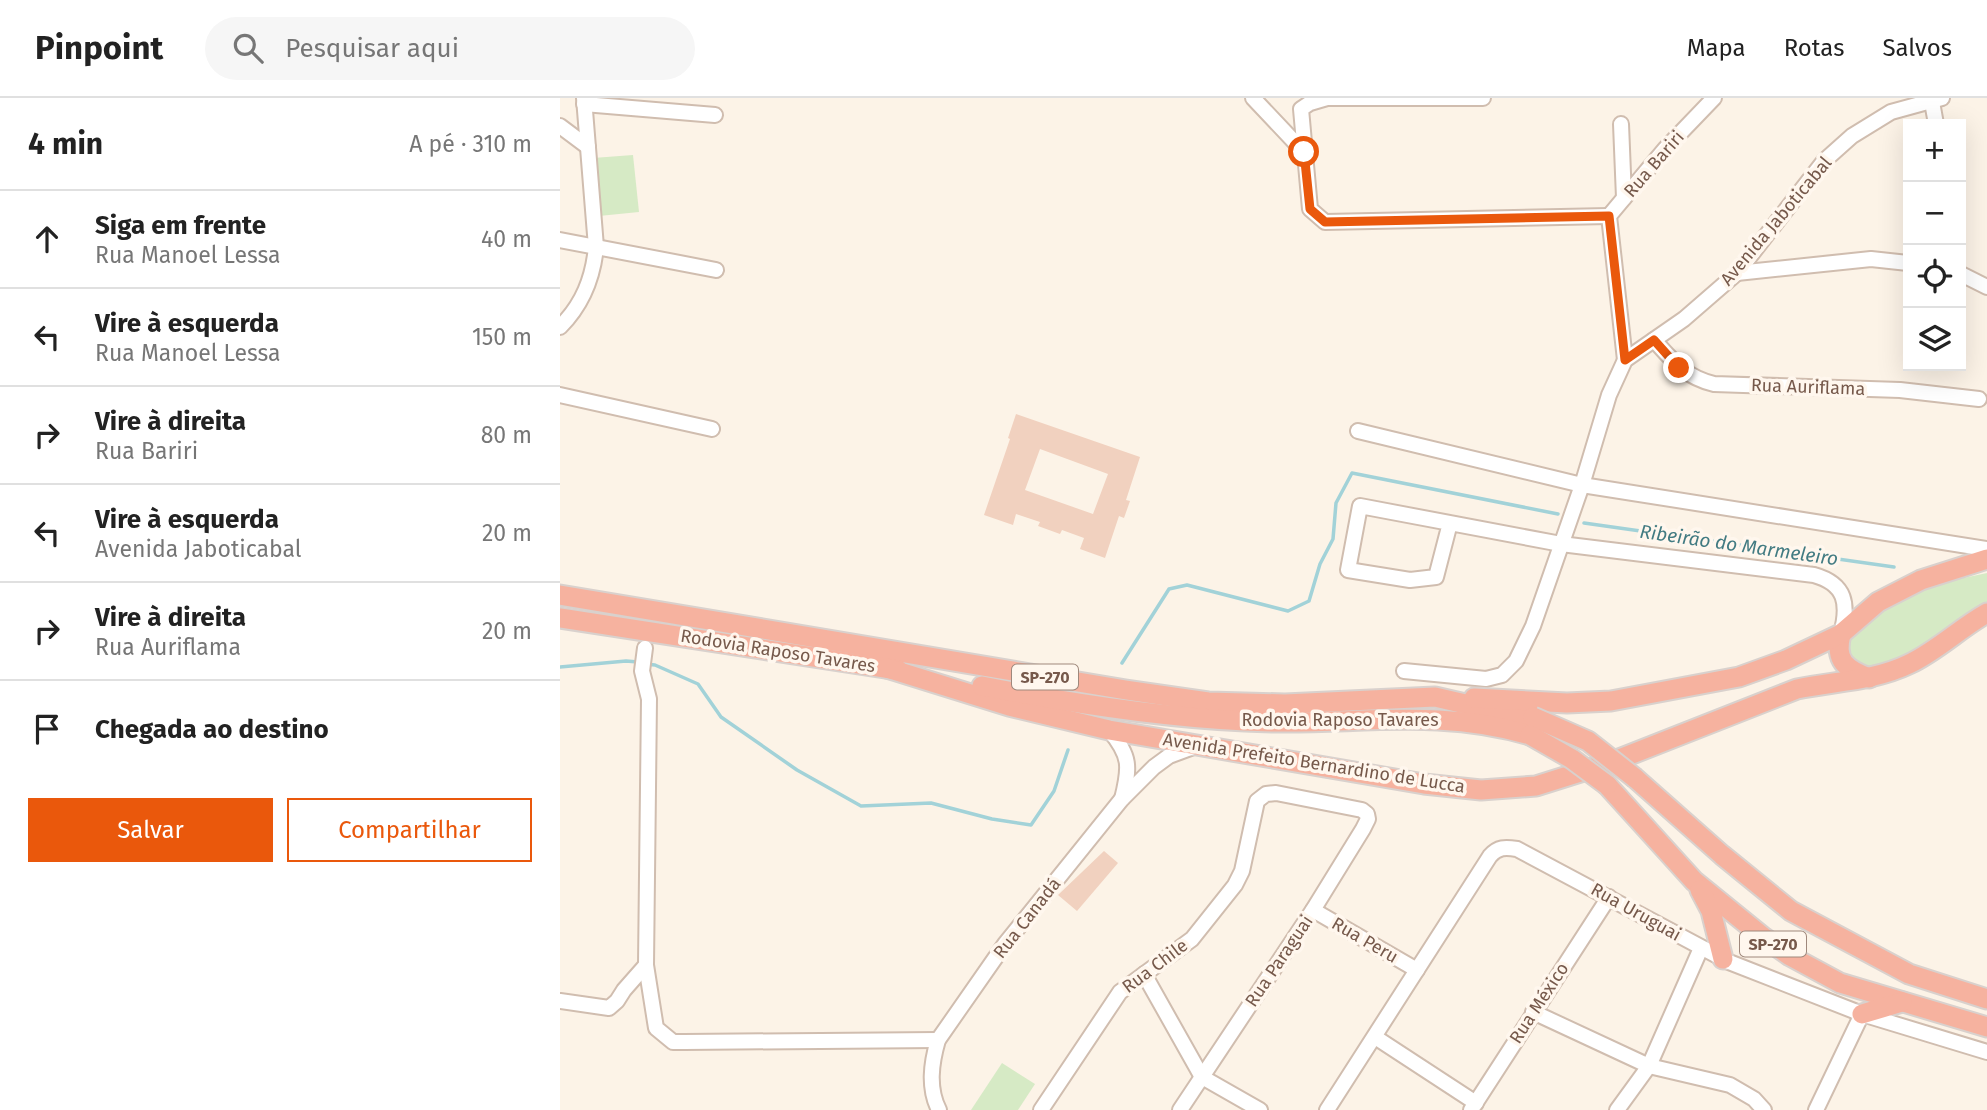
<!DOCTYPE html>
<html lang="pt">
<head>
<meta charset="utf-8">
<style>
	:root { --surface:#fff; --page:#f6f6f6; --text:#222; --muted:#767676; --line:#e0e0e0; --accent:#ea580c }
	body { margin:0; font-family:"Fira Sans",sans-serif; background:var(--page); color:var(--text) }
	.controls { position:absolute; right:21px; top:21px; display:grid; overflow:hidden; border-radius:0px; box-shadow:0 7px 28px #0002 }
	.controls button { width:63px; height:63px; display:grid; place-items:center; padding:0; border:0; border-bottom:2px solid var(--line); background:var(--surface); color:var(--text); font:35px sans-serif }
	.stop { position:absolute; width:21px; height:21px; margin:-16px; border:5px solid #ea580c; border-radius:50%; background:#fff }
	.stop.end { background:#ea580c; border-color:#fff; box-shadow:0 2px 7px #0008 }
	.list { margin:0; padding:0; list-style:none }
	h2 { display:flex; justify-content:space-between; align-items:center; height:91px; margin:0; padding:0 28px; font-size:30px }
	h2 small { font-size:23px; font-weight:400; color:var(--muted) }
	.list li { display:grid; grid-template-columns:46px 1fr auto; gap:21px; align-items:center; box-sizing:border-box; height:98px; padding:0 28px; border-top:2px solid var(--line) }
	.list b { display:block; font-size:26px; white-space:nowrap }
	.list p { margin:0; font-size:23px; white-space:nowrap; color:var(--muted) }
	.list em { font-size:23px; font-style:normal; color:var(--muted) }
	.actions { display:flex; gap:14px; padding:21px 28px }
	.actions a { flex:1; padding:16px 0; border:2px solid var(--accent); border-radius:0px; text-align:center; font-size:24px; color:var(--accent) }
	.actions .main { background:var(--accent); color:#fff }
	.icon { flex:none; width:38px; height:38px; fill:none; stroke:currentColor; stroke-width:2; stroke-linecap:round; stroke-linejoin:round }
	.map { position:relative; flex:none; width:1427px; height:1012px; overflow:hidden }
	header { display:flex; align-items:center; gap:42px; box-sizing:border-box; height:98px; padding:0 35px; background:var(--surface); border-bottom:2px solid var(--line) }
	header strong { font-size:33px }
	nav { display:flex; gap:38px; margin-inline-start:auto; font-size:24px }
	.search { width:490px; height:63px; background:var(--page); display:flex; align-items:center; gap:18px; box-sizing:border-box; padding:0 24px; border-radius:38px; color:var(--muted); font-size:26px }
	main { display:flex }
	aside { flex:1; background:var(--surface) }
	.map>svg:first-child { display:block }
	.green { fill:#d6eac5 }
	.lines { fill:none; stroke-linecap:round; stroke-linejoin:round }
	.stream { stroke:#a2d2d8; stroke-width:3.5 }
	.building { fill:#f1d1bf; fill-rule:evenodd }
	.minor-casing { stroke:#d0bdaf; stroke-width:18 }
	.highway-casing { stroke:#d9d1cd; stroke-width:23 }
	.minor { stroke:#fff; stroke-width:14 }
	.highway { stroke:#f6b29f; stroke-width:19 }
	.highway-bridge-casing { stroke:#d9d1cd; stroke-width:23; stroke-linecap:butt }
	.highway-bridge { stroke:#f6b29f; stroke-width:19 }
	.route { stroke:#ea580c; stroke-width:9 }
	.labels { text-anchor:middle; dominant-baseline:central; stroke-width:7; stroke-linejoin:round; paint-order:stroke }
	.shield { fill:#fff7ee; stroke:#9f887c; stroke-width:2 }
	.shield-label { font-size:16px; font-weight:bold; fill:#76594b }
	.street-label { font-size:18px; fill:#76594b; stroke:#fff7ee }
	.water-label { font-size:19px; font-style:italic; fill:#427b82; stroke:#fff7ee }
</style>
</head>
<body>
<header>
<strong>Pinpoint</strong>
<div class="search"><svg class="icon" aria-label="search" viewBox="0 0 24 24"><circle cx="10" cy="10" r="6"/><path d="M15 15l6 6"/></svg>Pesquisar aqui</div>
<nav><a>Mapa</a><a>Rotas</a><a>Salvos</a></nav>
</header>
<main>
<aside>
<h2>4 min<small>A pé · 310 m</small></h2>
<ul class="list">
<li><svg class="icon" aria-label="ahead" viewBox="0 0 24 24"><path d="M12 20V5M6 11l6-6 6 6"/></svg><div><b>Siga em frente</b><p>Rua Manoel Lessa</p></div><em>40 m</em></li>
<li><svg class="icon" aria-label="left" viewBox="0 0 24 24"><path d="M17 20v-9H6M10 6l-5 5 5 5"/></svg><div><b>Vire à esquerda</b><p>Rua Manoel Lessa</p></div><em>150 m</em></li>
<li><svg class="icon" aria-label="right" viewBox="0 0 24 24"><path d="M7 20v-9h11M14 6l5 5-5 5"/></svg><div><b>Vire à direita</b><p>Rua Bariri</p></div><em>80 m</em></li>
<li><svg class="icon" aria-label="left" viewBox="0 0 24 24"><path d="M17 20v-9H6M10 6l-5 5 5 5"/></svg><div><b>Vire à esquerda</b><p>Avenida Jaboticabal</p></div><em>20 m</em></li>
<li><svg class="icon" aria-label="right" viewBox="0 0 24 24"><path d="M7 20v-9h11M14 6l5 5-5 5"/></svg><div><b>Vire à direita</b><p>Rua Auriflama</p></div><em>20 m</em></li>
<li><svg class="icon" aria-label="arrive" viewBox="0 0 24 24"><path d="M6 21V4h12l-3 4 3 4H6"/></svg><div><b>Chegada ao destino</b></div></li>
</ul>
<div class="actions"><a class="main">Salvar</a><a>Compartilhar</a></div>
</aside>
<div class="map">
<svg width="1427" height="1012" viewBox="0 0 1427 1012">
	<rect width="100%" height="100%" fill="#fcf3e7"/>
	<g class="green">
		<polygon points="73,57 79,114 39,118 33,60"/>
		<polygon points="1427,475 1427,509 1389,529 1350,559 1303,574 1289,568 1287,543 1318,513 1375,486"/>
		<polygon points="442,965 475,986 458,1012 411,1012"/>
	</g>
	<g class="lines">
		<g class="stream">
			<polyline points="1024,425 1334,469"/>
			<polyline points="562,565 609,491 627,487 728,513 749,503 760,466 773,441 776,405 792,375 998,416"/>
			<polyline points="85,566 95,567 138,586 161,619 237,672 301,708 371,705 432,721 471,727 494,693 508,652"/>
			<polyline points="0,569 66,563 78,564"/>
		</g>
	</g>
	<g class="building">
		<path d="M 456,316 L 580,359 L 566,402 L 570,403 L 564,420 L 559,418 L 545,460 L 520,451 L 524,440 L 502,432 L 500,436 L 478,428 L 480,424 L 456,416 L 453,427 L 424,417 L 450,341 L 448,340 ZM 480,351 L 548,376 L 533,416 L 465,392 Z"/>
		<polygon points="544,753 558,765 517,813 498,797"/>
	</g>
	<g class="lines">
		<g class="minor-casing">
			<g id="minor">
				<polyline points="693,0 744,54"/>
				<polyline points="923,0 767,0 750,5 741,11 750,111 765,124 1049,118"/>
				<polyline points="1372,4 1376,26"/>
				<polyline points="24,6 155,17"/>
				<polyline points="1061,26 1064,100"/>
				<polyline points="0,28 28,49"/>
				<polyline points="0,142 156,172"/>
				<polyline points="1177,175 1311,161 1348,165"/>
				<polyline points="1401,176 1427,189"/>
				<path d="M 0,229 C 23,206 33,180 36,149 L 24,0"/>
				<path d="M 1094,242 C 1113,263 1125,279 1154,286 L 1340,292 L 1419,301"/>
				<polyline points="1065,262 1049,118 1105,51 1154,0"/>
				<polyline points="0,297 152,331"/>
				<polyline points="798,333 1022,387 1427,451"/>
				<path d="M 890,425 L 876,479 L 850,482 L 788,472 L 800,408 L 1001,446 L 1254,477 C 1286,486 1289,506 1281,536"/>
				<polyline points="85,550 82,573 89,601 86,867 96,930 113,944 124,944 378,942"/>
				<polyline points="844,573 926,581 942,577 956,563 973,528 1022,387 1049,297 1065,262 1124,221 1177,175 1264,63 1292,38 1331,14 1382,0"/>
				<path d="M 549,632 C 571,658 570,669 562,701"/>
				<polyline points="753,812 857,872"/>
				<polyline points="584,876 642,979"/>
				<polyline points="0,903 49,910 57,903 64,892 86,867"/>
				<polyline points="973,914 1089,968 1170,987 1194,1001 1204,1012"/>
				<polyline points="815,939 916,1005"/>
				<polyline points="642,979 700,1012"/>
				<path d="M 379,1012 C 368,990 371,966 378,942 L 445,846 L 561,702 L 594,669 L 609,658 L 636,648"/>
				<polyline points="481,1012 560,894 632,841 675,787 682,773 697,703 706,696 716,695 802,712 807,716 808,721 803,731 753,812 620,1012"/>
				<path d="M 767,1012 L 930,758 C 938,749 945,749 957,751 L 1169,864 L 1302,916 L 1427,954"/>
				<polyline points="911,1012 1049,799"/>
				<polyline points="1057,1012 1089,968 1141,850"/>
				<polyline points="1256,1012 1302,916"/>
			</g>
		</g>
		<g class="highway-casing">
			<g id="highway">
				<polyline points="0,497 566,592 648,604 725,606 875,599 953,617 973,619"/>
				<polyline points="0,520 338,572"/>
				<path d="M 1281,536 C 1274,563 1286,571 1309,580"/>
				<path d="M 327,570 L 449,608 L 549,632 L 864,686 L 921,692 L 976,688 L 1049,665 L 1237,591 C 1275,583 1314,583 1349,566 C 1377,553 1400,530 1427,515"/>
				<path d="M 422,588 C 509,605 597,619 685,623 C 784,629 873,608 970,637"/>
				<polyline points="914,600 1007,605 1051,603 1179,579 1226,562 1281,536 1318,504 1361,482 1427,461"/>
				<polyline points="1075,680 1162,757 1231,813 1349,876 1427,901"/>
				<polyline points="1047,687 1134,783 1203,839 1230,858 1280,885 1427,929"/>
				<polyline points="1140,792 1151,813 1163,861"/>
				<polyline points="1302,916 1342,904"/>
			</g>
		</g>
		<use href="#minor" class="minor"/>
		<use href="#highway" class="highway"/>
		<g class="highway-bridge-casing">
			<g id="highway-bridge">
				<polyline points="973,619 1028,643 1075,680"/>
				<polyline points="970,637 1012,661 1047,687"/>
			</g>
		</g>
		<use href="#highway-bridge" class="highway-bridge"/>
	</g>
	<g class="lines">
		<polyline class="route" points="744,54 750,111 765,124 1049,118 1065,262 1094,242 1119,270"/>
	</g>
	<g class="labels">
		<g class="shield">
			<rect x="452" y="566.5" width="66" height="25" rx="5"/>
			<rect x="1180" y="833.5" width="66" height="25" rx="5"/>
		</g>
		<g class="shield-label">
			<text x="485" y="579">SP-270</text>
			<text x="1213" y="846">SP-270</text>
		</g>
		<g class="street-label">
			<text transform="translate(1094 66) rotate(-49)">Rua Bariri</text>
			<text transform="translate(1216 123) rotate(-50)">Avenida Jaboticabal</text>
			<text transform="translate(1248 289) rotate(2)">Rua Auriflama</text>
			<text transform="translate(218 553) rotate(9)">Rodovia Raposo Tavares</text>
			<text x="780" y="622">Rodovia Raposo Tavares</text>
			<text transform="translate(754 665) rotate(9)">Avenida Prefeito Bernardino de Lucca</text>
			<text transform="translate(1076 814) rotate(29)">Rua Uruguai</text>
			<text transform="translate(467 820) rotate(-52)">Rua Canadá</text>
			<text transform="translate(805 842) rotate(30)">Rua Peru</text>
			<text transform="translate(719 863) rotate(-56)">Rua Paraguai</text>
			<text transform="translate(595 868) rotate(-37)">Rua Chile</text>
			<text transform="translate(979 905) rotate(-57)">Rua México</text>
		</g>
		<g class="water-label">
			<text transform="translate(1179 447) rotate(8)">Ribeirão do Marmeleiro</text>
		</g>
	</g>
</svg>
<div class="controls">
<button>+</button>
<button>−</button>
<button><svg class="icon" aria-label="locate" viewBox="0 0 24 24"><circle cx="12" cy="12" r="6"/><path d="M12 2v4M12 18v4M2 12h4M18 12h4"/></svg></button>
<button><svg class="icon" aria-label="layers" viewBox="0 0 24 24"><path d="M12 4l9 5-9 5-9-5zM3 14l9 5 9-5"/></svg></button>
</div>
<div class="stop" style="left:744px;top:54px"></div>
<div class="stop end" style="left:1119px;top:270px"></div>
</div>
</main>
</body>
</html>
